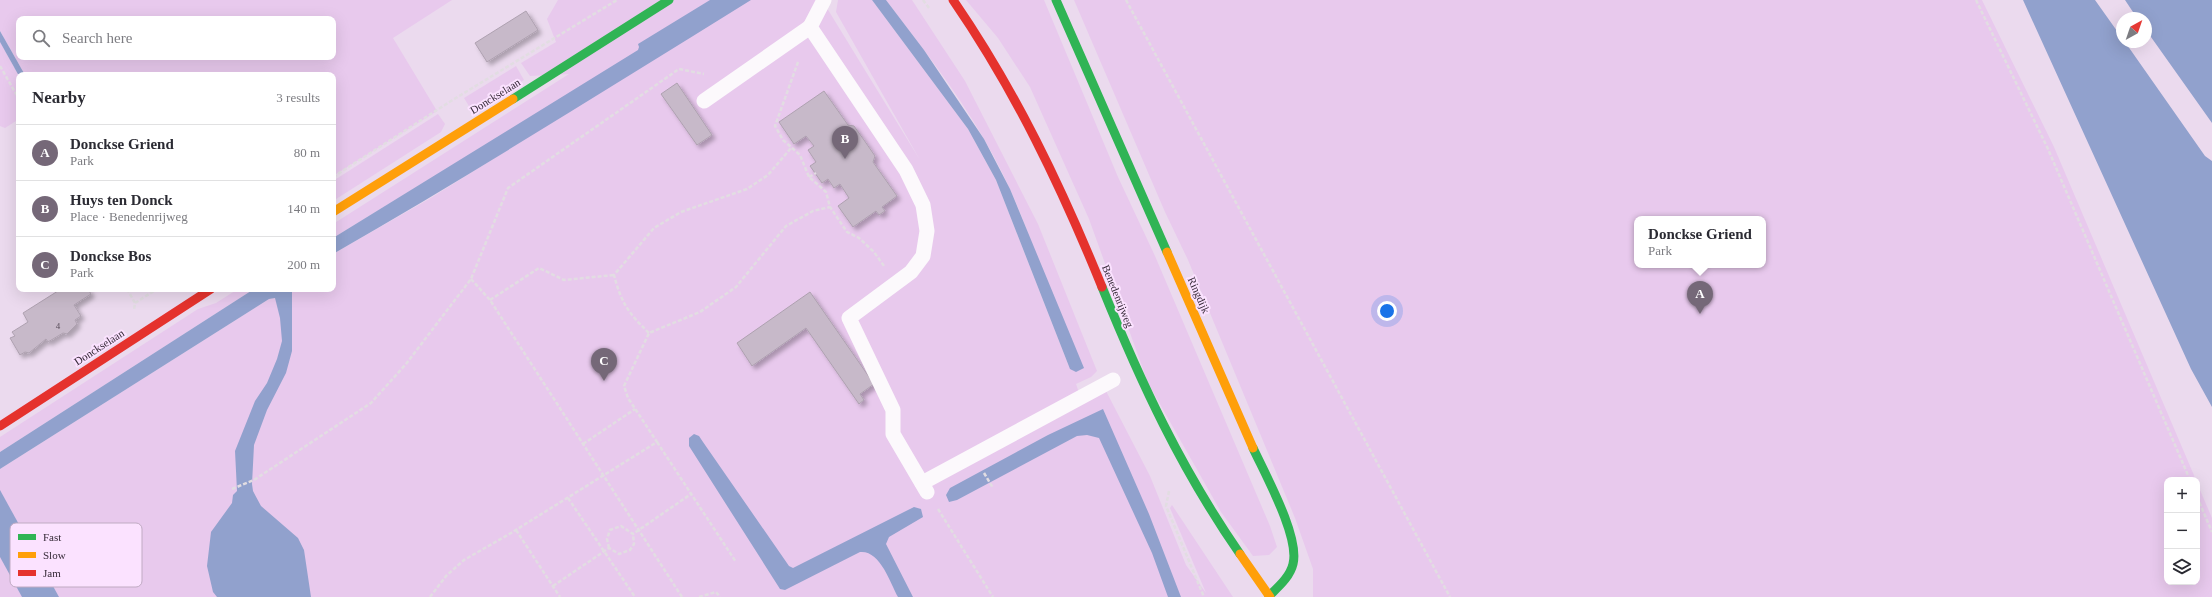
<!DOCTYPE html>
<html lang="en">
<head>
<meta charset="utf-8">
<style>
	:root { --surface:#fff; --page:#f7f7f7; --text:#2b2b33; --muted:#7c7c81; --line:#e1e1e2; --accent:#756878 }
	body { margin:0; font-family:"Times New Roman",serif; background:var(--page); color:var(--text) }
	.controls { position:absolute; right:12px; bottom:12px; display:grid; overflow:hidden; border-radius:8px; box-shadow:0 4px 16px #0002 }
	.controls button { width:36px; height:36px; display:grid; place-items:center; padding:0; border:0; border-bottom:1px solid var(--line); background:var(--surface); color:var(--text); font:20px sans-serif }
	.compass { position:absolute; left:2116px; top:12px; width:36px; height:36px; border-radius:50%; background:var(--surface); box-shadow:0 4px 16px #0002; rotate:40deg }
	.you { position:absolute; left:1387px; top:311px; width:14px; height:14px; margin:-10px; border:3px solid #fff; border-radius:50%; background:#1a73e8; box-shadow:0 0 0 6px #1a73e833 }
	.badge { display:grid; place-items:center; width:26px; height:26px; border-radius:50%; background:var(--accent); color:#fff; font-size:13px; font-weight:700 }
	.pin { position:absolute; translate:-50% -33px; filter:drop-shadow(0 1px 2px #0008) }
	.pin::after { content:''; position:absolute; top:21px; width:14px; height:12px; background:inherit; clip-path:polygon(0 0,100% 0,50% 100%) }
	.popup { position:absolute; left:1634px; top:216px; width:132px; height:52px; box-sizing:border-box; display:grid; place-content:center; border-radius:8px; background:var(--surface); filter:drop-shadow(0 1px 3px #0005); font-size:13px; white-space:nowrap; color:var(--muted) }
	.popup b { font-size:15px; color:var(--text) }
	.popup::after { content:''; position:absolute; left:50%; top:100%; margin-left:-8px; border:8px solid transparent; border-top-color:var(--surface) }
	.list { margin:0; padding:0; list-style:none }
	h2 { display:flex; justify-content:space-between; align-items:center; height:52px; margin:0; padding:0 16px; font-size:17px }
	h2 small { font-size:13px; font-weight:400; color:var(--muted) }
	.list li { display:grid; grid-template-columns:26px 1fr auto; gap:12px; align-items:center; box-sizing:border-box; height:56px; padding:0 16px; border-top:1px solid var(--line) }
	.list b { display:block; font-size:15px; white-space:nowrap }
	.list p { margin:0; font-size:13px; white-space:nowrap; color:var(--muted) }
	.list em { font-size:13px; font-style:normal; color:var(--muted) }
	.icon { flex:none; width:22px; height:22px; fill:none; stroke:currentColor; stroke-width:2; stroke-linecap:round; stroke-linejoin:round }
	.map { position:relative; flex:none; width:2212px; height:597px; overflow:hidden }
	.search { position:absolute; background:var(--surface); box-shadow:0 4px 16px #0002; left:16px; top:16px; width:320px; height:44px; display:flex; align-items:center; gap:10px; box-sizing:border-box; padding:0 14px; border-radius:8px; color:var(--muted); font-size:15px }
	.panel { position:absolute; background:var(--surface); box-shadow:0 4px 16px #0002; left:16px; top:72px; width:320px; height:220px; border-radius:8px }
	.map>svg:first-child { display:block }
	.green { fill:#e8c9ed; fill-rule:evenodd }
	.water { fill:#91a1cd }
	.building { fill:#c7b9c9; stroke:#aea1b0; filter:url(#shadow) }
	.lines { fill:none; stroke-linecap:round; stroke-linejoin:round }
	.path { stroke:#e2dde2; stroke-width:2.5; stroke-dasharray:4 2; stroke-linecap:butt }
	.lane { stroke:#fcf9fc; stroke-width:15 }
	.fast { stroke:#30b455; stroke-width:9 }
	.slow { stroke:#ff9f0a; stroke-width:9 }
	.jam { stroke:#e5322d; stroke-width:9 }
	.labels { text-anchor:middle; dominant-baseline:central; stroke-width:4; stroke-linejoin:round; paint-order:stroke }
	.number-label { font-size:9px; fill:#5a4e5c }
	.street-label { font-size:11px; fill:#362a38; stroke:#fbe2ff }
	.key { fill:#fbe2ff; stroke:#c0abc3; stroke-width:1 }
	.key-label { font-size:11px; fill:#362a38 }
</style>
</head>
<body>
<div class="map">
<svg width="2212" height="597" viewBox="0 0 2212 597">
	<defs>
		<filter id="shadow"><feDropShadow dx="3.5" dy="3.5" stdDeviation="2" flood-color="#0004"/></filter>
	</defs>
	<rect width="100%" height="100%" fill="#ebdaee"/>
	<g class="green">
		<path d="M 0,0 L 452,0 L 393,38 L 437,111 L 333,176 L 333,75 L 25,75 L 0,31 ZM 19,19 L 333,19 L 333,57 L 19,57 Z"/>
		<path d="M 558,0 L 822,0 L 920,160 L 836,12 L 838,0 L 872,0 L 968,129 L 996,180 L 1070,369 C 1048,290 1026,210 984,139 C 956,90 920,45 886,0 L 912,0 L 965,81 L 1038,224 L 1097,371 L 1091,377 L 1076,384 L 1083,404 L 1106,391 L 1150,476 L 1186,565 L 1206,593 L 1170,508 L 1172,505 L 1233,597 L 0,597 L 0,469 L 269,299 L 275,298 L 291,289 L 333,289 L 333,254 L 429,199 L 581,104 L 575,90 L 333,238 L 333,224 L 569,74 L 530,76 L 521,63 L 556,42 L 547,19 Z"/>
		<polygon points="966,0 1044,0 1118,177 1155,256 1270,526 1277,547 1269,555 1253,556 1221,512 1148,383 1089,219 1030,87 998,38"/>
		<path d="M 1074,0 L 1982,0 L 2054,147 L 2196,480 L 2167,480 L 2167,582 L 2197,582 L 2197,483 L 2212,518 L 2212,597 L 1313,597 L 1313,569 L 1295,518 L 1188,260 L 1165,212 ZM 1637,219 L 1763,219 L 1763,265 L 1637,265 Z"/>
		<polygon points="0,42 19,76 19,119 5,128 0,126"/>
		<polygon points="516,66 524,80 472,111 464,98"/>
		<polygon points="438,114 445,124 441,132 333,201 333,181"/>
		<polygon points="238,289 254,289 0,452 0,437 198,309 216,303"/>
	</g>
	<g class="water">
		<path d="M 710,0 L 751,0 C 612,86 474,173 333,254 L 333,238 L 638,50 L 639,47 L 638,44 Z"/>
		<polygon points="872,0 886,0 924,50 984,139 1010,189 1084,368 1076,372 1070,369 996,180 968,129"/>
		<polygon points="2023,0 2095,0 2122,38 2122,42 2125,42 2205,156 2212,161 2212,407 2191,369"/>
		<polygon points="2125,0 2212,0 2212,123 2146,30 2146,18 2137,18"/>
		<polygon points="0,31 25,75 19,76 0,42"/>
		<polygon points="254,289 292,289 292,351 286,373 267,410 254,445 252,484 253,491 261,506 298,538 304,550 311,597 217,597 213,592 207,566 211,532 232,503 233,495 237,491 235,451 255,401 267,383 277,359 282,341 280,318 275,298 269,299 0,469 0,452"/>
		<polygon points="1103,409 1149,514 1181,597 1168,597 1152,553 1099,438 1087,435 1077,436 957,500 949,502 946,495 950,488 1048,435"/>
		<path d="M 694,434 L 699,436 L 703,442 L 789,566 L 793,568 L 904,512 L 914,507 L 921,509 L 923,517 L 889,537 L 886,544 L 913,597 L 898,597 C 890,582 880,550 860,552 L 785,590 L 780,589 L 689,446 L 689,438 Z"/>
		<polygon points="0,490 59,597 22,597 0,557"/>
	</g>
	<g class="building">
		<polygon points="526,11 538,30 487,62 475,43"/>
		<polygon points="677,83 712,135 697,145 661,94"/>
		<polygon points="824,91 848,125 854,126 864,140 875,156 873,162 897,196 882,207 885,211 879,215 876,211 853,227 838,206 849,198 840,184 834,188 828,179 822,183 810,166 816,162 808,150 814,146 806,136 794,144 779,122"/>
		<polygon points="61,289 88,289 91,294 74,305 81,316 75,320 77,324 67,334 63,333 48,342 46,339 29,353 25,352 20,355 10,338 15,336 12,332 28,322 23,313"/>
		<polygon points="810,292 874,384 860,394 864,400 859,404 806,328 752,366 737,343"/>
	</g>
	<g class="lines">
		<g class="path">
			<polyline points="923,0 929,8"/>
			<polyline points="1126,0 1450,597"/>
			<polyline points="1976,0 2048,149 2190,480"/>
			<polyline points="798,62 775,126 783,140 800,155 809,177 826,192 830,207 847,232 859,238 874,252 884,266"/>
			<polyline points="0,66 19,99"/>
			<polyline points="333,177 451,101 617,0"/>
			<polyline points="809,177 816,173"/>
			<polyline points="471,279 490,300 682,597"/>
			<polyline points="127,289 135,303 134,310"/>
			<polyline points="490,300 539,268 564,280 614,275"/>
			<polyline points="135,303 157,289"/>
			<path d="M 649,333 C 628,313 621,302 614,275 L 654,228 L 681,212 L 747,189 L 768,175 L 791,148"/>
			<polyline points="657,442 736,562"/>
			<polyline points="583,444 635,409"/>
			<polyline points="984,473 993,488"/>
			<polyline points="232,489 254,480 371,403 406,364 471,279 508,188 679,69 704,74"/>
			<polyline points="1169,491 1166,506 1204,597"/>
			<polyline points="2197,497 2212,532"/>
			<polyline points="568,498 635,597"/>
			<polyline points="938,509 993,597"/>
			<polyline points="516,530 560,597"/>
			<polyline points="609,548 607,539 610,530 621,526 633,534 691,494"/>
			<polyline points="553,586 609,548 619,554 630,550 634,544 633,534"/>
			<polyline points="430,597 446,576 464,560 511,533 657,442 628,398 624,386 649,333 700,312 736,287 786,226 813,211 830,207"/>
			<polyline points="699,597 716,592 720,597"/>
		</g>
		<g class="lane">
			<polyline points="824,0 810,27 906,170 923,205 927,231 923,256 911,272 849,318 893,410 893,434 927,492"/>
			<polyline points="704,101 810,27"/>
			<polyline points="922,483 1113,380"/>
		</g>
		<g class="fast">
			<polyline points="1056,0 1167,252"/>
			<polyline points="513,99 669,0"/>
			<path d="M 1102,287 C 1141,383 1181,469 1240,554"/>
			<path d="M 1253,448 C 1265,474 1300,537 1293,564 C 1290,577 1278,587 1269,596"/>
		</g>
		<g class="slow">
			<polyline points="333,212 513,99"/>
			<polyline points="1167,252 1253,448"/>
			<polyline points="1240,554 1270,597"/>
		</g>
		<g class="jam">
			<path d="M 953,0 C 1015,90 1061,186 1102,287"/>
			<polyline points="0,426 211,289"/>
		</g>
	</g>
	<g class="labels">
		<g class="number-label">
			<text x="58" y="326">4</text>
		</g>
		<g class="street-label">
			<text transform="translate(495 96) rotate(-32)">Donckselaan</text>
			<text transform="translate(1199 295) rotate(66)">Ringdijk</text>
			<text transform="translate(1118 296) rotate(68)">Benedenrijweg</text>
			<text transform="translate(99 347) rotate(-33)">Donckselaan</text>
		</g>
	</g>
	<rect x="10" y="523" width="132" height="64" rx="6" class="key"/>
	<rect x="18" y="534" width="18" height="6" fill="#30b455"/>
	<rect x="18" y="552" width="18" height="6" fill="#ff9f0a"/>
	<rect x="18" y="570" width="18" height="6" fill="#e5322d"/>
	<g class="key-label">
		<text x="43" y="541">Fast</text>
		<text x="43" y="559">Slow</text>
		<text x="43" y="577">Jam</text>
	</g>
</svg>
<div class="controls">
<button>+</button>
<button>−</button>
<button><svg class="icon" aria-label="layers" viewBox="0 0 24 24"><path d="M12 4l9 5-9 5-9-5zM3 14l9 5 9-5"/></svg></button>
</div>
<svg class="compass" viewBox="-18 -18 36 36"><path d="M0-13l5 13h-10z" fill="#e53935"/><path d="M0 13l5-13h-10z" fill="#7c7c81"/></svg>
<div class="you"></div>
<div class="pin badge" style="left:1700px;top:314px">A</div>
<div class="popup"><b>Donckse Griend</b>Park</div>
<div class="pin badge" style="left:845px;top:159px">B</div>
<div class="pin badge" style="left:604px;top:381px">C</div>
<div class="search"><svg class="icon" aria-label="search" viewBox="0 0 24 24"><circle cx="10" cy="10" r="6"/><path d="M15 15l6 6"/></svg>Search here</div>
<section class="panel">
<h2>Nearby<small>3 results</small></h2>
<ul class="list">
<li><span class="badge">A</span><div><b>Donckse Griend</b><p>Park</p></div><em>80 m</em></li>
<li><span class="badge">B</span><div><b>Huys ten Donck</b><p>Place · Benedenrijweg</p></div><em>140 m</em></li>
<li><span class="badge">C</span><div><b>Donckse Bos</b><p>Park</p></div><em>200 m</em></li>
</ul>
</section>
</div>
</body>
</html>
